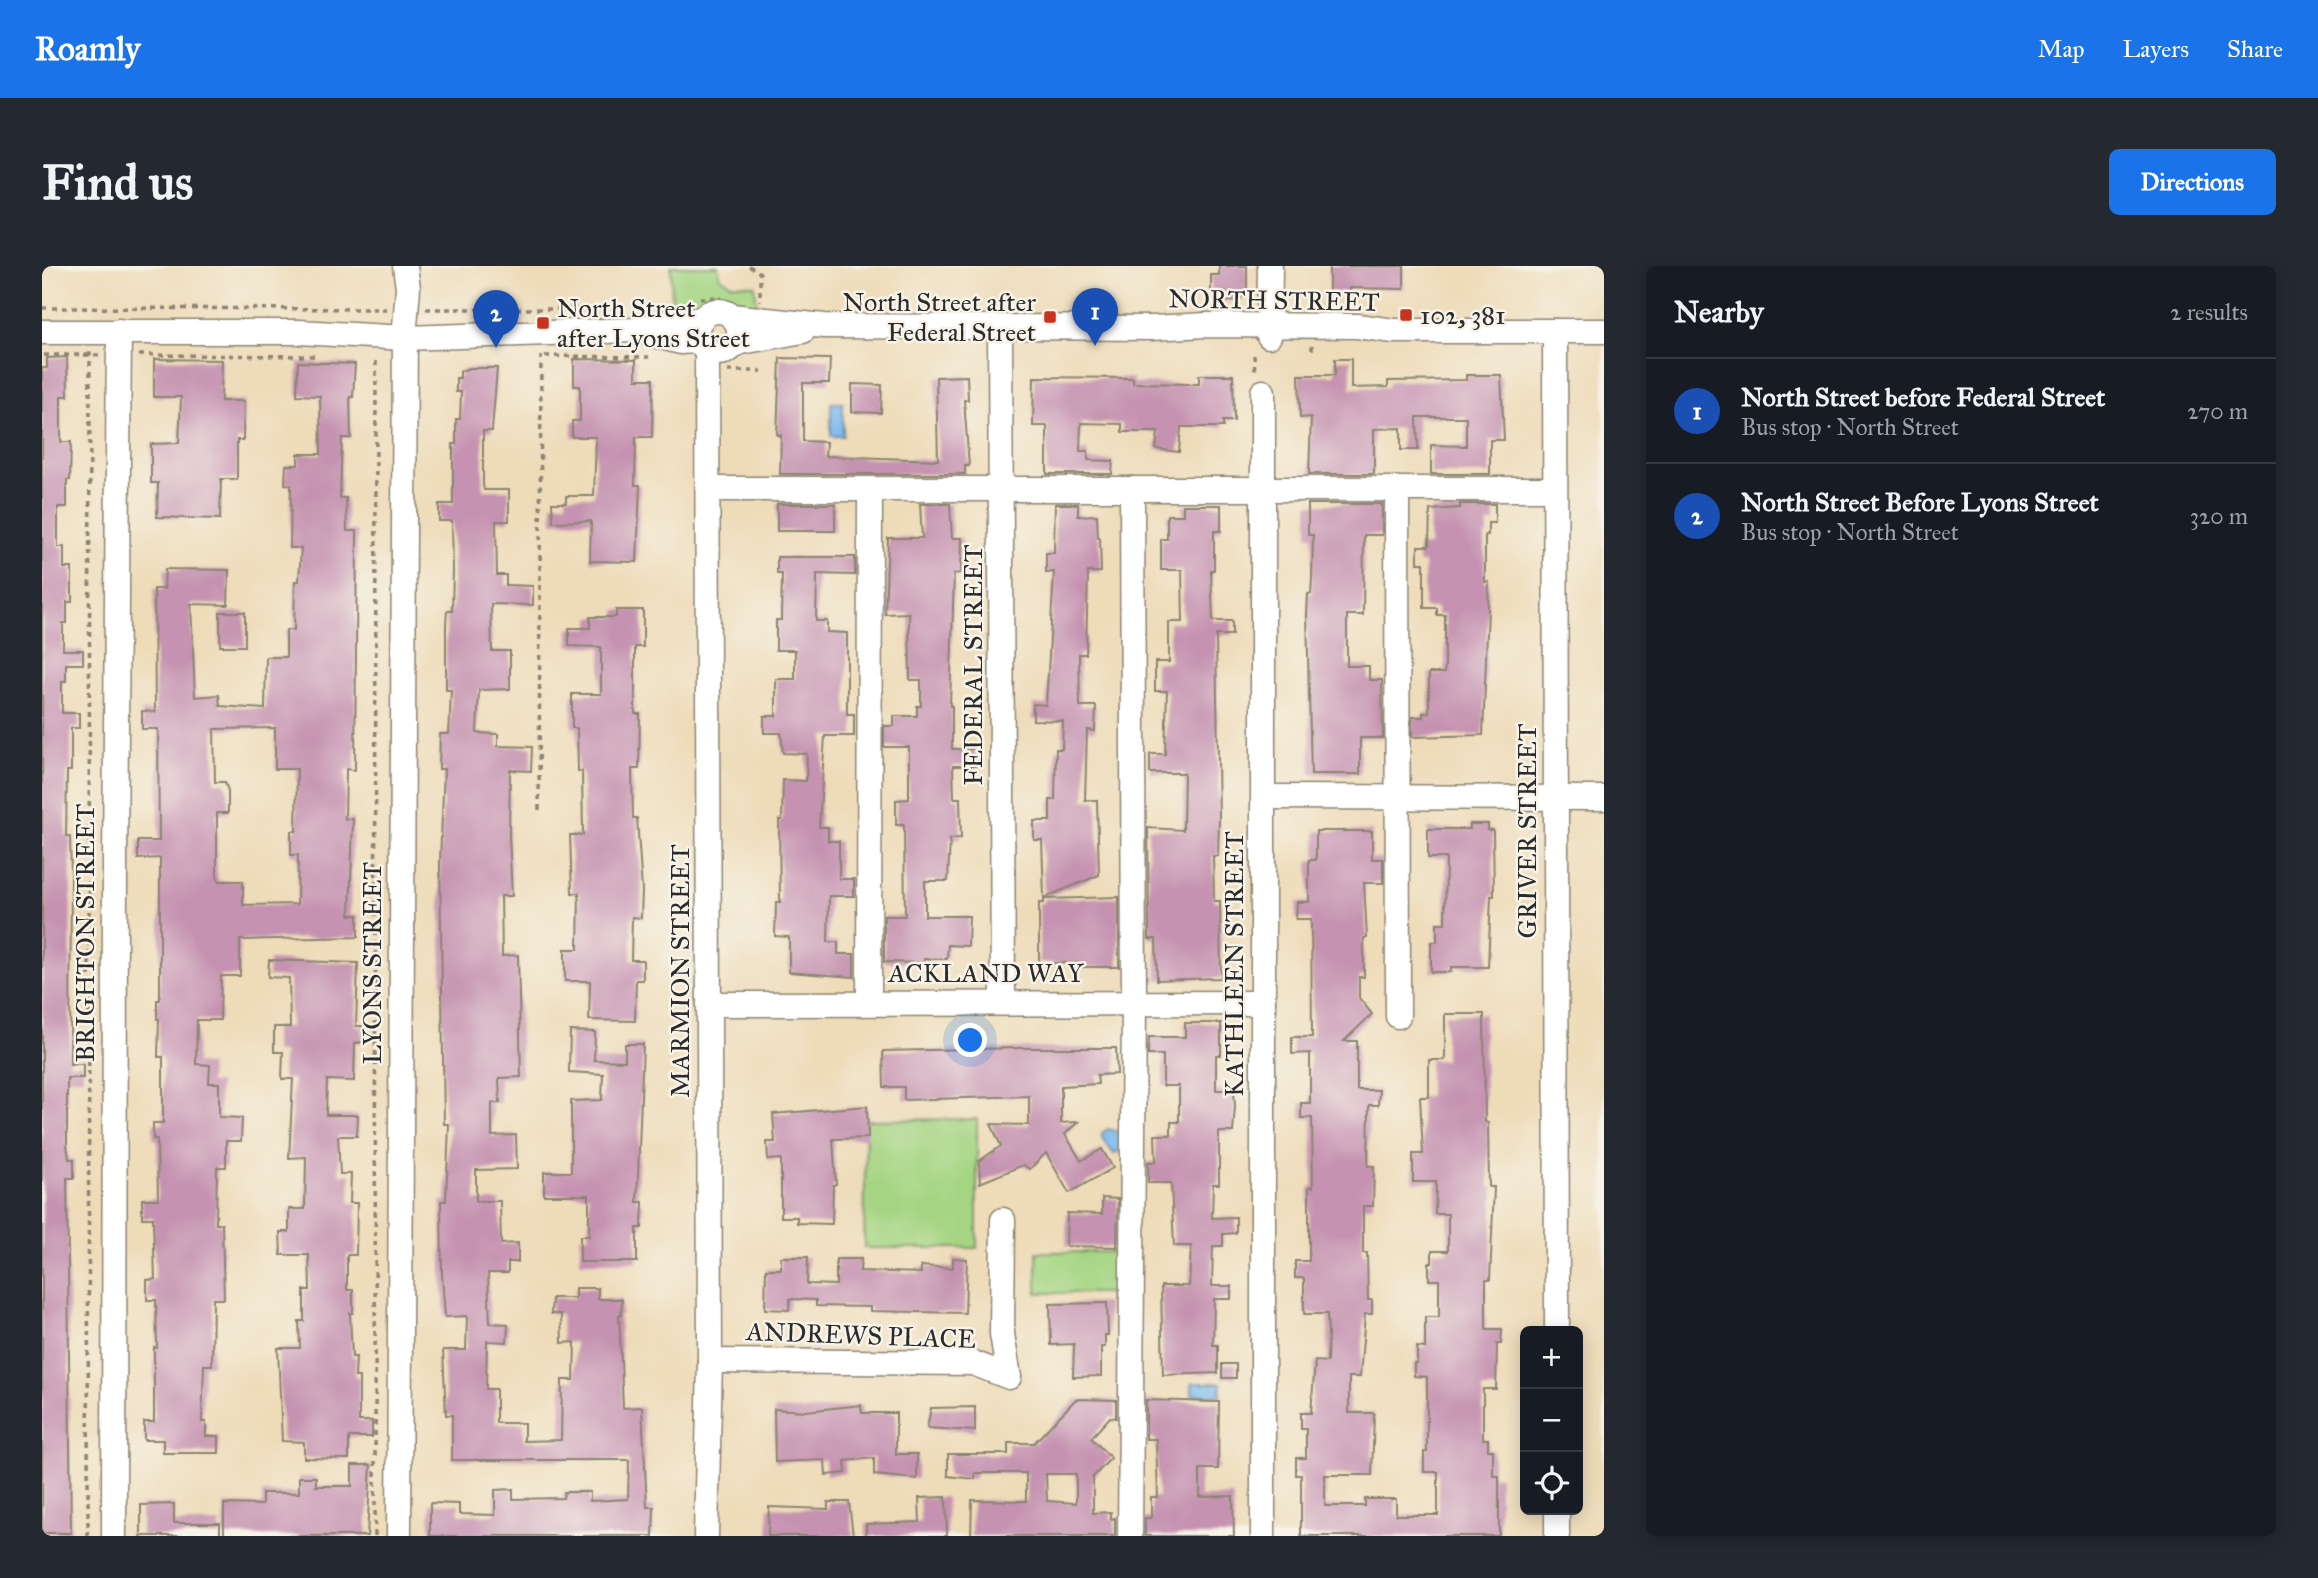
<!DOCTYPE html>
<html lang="en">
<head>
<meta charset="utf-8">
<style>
	:root { --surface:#171b24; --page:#242831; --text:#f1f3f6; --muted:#9ea1a6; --line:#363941; --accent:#1a73e8 }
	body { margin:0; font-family:"IM FELL Great Primer",serif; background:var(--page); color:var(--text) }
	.controls { position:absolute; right:21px; bottom:21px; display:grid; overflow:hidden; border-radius:10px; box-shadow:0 4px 18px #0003 }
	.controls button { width:63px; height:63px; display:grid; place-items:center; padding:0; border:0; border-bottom:2px solid var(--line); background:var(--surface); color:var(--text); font:35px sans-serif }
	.you { position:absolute; left:929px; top:775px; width:24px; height:24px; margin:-18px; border:5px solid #fff; border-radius:50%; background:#1a73e8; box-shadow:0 0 0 10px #1a73e833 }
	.badge { display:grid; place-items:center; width:46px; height:46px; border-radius:50%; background:var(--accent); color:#fff; font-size:23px; font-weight:700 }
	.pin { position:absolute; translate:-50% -58px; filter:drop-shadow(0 2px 4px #0008) }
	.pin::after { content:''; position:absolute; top:37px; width:24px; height:21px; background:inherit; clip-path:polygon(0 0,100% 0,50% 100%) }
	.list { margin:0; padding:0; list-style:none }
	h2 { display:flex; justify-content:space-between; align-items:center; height:91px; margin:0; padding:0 28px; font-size:30px }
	h2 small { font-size:23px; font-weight:400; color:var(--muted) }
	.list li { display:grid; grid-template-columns:46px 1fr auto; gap:21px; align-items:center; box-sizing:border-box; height:105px; padding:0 28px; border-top:2px solid var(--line) }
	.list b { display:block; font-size:26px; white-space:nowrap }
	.list p { margin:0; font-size:23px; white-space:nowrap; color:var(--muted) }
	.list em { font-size:23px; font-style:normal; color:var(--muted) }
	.icon { flex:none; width:38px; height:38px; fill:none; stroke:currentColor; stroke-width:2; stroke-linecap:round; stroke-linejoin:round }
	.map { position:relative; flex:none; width:1562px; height:1270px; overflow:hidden; border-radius:10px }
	header { display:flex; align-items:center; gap:42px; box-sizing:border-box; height:98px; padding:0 35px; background:var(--accent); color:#fff }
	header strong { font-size:33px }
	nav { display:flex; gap:38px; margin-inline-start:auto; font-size:24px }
	.intro { display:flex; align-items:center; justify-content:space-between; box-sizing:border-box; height:168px; padding:0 42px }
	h1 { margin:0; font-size:49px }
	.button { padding:18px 32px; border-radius:10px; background:var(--accent); color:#fff; font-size:24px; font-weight:700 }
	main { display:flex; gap:42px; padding:0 42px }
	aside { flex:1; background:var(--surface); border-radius:10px; box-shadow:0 4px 18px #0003 }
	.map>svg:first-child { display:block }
	.green { fill:#a5d583; stroke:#688057; stroke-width:2 }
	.water { fill:#79b9ed; stroke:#52728c; stroke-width:2 }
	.building { fill:#c593b1; fill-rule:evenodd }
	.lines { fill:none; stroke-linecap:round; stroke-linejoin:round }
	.minor-casing { stroke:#8c8472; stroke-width:27 }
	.path { stroke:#8c8472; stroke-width:3.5; stroke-dasharray:5 5; stroke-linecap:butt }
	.minor { stroke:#fff; stroke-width:24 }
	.poi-dot { fill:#c8321e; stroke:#f7f3e8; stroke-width:2.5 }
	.labels { text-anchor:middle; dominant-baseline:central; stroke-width:5; stroke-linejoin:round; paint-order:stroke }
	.street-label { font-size:26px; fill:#2b2b2b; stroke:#f7f3e8 }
	.poi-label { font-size:26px; fill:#2b2b2b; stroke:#f7f3e8; text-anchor:start }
</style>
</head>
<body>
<header>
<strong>Roamly</strong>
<nav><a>Map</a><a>Layers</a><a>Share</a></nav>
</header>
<div class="intro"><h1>Find us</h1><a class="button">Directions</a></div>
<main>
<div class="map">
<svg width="1562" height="1270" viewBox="0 0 1562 1270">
	<rect width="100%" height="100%" fill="#f7f3e8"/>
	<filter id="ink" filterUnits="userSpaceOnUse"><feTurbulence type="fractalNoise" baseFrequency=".0143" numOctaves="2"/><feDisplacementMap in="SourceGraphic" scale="14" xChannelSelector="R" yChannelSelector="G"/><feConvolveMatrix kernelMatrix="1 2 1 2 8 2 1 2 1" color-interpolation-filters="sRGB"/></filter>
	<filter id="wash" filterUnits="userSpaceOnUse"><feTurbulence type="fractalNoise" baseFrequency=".00686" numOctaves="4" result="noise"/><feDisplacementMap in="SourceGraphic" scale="28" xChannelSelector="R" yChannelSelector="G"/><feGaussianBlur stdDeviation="1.57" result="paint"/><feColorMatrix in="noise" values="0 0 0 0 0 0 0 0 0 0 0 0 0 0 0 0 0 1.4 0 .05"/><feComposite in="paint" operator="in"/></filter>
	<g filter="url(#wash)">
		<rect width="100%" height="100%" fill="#eedcb9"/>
		<g class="green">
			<polygon points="629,0 676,0 678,11 690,18 713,19 715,44 630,44"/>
			<polygon points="935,853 935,982 822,982 824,854"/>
			<rect x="995" y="986" width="87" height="41"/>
		</g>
		<g class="water">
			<rect x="789" y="137" width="12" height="33"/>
			<polygon points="1066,863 1077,866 1079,884 1072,888 1060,872 1060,867"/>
			<rect x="1150" y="1117" width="29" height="12"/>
		</g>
		<g id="blocks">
			<g class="building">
				<polygon points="1177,0 1205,0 1205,27 1196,35 1169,35 1169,9 1177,9"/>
				<polygon points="1287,0 1362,0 1362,23 1308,22 1308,26 1287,26"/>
				<polygon points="25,91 26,130 19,130 19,176 29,176 28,214 25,214 25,241 16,241 16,281 22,281 22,302 30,302 30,336 25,336 25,357 21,357 21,384 41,384 41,398 24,398 24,415 20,415 20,447 37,447 37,462 29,462 29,505 25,505 24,570 28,570 29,609 28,798 41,798 41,812 25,812 25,879 27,893 32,893 32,912 25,912 29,1267 0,1267 0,102 5,102 5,92"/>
				<polygon points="738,92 788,93 787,117 761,117 761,175 784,176 783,190 896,194 894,111 925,110 926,134 922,134 927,200 923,200 923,208 738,208 739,169 735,169"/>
				<polygon points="112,93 180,94 179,135 202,135 201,174 195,174 195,213 179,213 178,253 115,251 116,217 109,217 109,178 137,177 139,131 112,131"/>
				<polygon points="532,93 594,94 594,113 611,113 610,171 594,171 593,219 598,219 595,296 548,295 549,255 511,256 510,237 524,237 524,230 552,230 554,171 530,171 530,155 538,155 538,120 532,120"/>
				<polygon points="1293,93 1309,93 1309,122 1346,121 1346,115 1424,114 1424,109 1459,109 1462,174 1448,174 1448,208 1389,208 1389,179 1424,180 1424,151 1375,151 1376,184 1359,184 1359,162 1332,163 1332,208 1267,208 1269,151 1258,152 1257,109 1293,109"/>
				<path d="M 256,96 L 313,98 L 311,131 L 308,131 L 309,172 L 300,172 L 298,232 L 304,232 L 305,265 L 315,265 L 313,504 L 304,503 L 303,553 L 311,553 L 308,649 L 316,649 L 316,671 L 198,674 L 198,710 L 179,710 L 178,754 L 155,754 L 154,798 L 168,799 L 167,817 L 177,817 L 177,851 L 200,852 L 199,875 L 184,875 L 184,901 L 175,901 L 174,958 L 180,958 L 182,1033 L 171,1033 L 170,1099 L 162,1099 L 160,1156 L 164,1156 L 164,1170 L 177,1170 L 177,1187 L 121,1187 L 121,1174 L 102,1174 L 102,1156 L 112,1156 L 112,1081 L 115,1082 L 114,1034 L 105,1034 L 105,1014 L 113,1013 L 111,952 L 100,952 L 100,933 L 116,933 L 115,873 L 111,873 L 111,857 L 121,857 L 121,791 L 116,791 L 117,753 L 115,753 L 115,734 L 118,734 L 118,592 L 96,593 L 96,575 L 117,575 L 116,463 L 100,463 L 100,445 L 113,446 L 112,323 L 122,323 L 123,303 L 187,304 L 186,339 L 149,338 L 153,431 L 177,429 L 178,440 L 223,443 L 224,391 L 244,391 L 244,364 L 252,364 L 253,315 L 257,315 L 259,282 L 248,282 L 249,219 L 243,218 L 244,199 L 256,199 L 256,188 L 279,188 L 278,130 L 255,129 ZM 233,462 L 233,503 L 255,503 L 254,565 L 249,565 L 249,589 L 256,589 L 255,638 L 201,639 L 201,615 L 177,615 L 175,610 L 175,547 L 186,547 L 186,525 L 183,516 L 173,516 L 172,463 Z"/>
				<polygon points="428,102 455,102 450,165 441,165 441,218 442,224 467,224 467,255 454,255 455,309 464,309 464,319 491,320 491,339 449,338 450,385 468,385 468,423 437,424 435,467 456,468 456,480 490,481 489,505 468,504 467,570 470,630 459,630 460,690 476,689 479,811 457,812 458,837 450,837 450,870 474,869 475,903 434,904 434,935 458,935 459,978 476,977 476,996 466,996 466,1007 446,1007 448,1057 466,1058 465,1076 445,1075 444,1123 454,1123 454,1157 482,1157 482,1175 519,1174 520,1114 532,1114 533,1076 520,1077 519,1048 509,1048 510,1032 533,1032 533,1022 556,1022 556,1033 580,1033 579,1049 577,1049 581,1142 600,1141 605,1241 612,1241 611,1270 388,1270 388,1237 417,1238 417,1248 453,1249 453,1224 471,1223 471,1233 521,1232 522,1226 548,1226 548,1235 586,1233 587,1194 410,1194 410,1149 404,1149 401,1084 424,1084 425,1050 403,1051 400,1008 399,935 404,935 407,858 402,858 398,596 402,503 397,503 398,468 407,468 409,424 404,424 404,359 405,345 410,345 411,304 410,255 397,255 397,238 411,238 411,178 414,178 414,153 418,153 419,126 414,126 414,112 418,112 418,105"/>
				<polygon points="1157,109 1191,109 1192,155 1181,155 1181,161 1139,161 1137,186 1114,183 1116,166 1080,166 1080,158 1039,157 1038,185 1046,185 1046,194 1071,195 1070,208 1005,208 1005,160 991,160 992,111 1091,112 1091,117 1157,118"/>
				<polygon points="810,118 840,119 839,147 810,146"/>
				<rect x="735" y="238" width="58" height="27"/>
				<polygon points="878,238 908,238 910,272 920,272 919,307 912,308 908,440 910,440 910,483 933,483 933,500 911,500 912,532 918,532 919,572 908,573 906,615 883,615 883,650 927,650 926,680 906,679 905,693 882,693 882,697 842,696 842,650 863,650 862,559 854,559 854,534 867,533 867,481 842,481 842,460 852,460 852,450 875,450 875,440 879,440 879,414 868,414 867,347 843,348 846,272 880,272"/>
				<polygon points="1013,238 1036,238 1036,250 1055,249 1056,272 1058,272 1059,306 1046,306 1044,388 1037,388 1038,440 1054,440 1053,465 1045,464 1043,534 1055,534 1057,609 1002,632 1000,574 992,574 992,555 1008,555 1008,534 1013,534 1014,483 1020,483 1021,455 991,454 991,438 1004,439 1012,306 1004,307 1004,287 1012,287"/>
				<polygon points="1266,238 1340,238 1340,269 1322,269 1321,349 1305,349 1305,400 1327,400 1327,414 1340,414 1341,472 1318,472 1318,508 1269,508 1265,349 1266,328 1269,328 1270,312 1271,269 1266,269"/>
				<polygon points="1418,238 1453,238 1453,257 1446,257 1446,269 1443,269 1443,316 1447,316 1441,469 1370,471 1370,451 1381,451 1381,447 1387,447 1387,407 1402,407 1403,401 1403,349 1395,349 1395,342 1382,342 1382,297 1376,297 1376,280 1387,280 1388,244 1418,242"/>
				<polygon points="1141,239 1179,239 1179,265 1172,265 1172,304 1169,304 1171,355 1190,355 1190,369 1174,369 1177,555 1176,590 1171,590 1172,635 1178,635 1179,712 1115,714 1114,673 1107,673 1106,562 1141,564 1142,507 1108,507 1108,488 1123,488 1125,425 1113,425 1113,396 1127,396 1127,356 1141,356 1140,304 1119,304 1119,273 1125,273 1125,249 1141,249"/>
				<polygon points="735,291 813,291 813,309 775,308 774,355 785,355 785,366 805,367 805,448 812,448 812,470 783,470 777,561 786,561 786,575 797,575 797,613 812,613 812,630 787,630 786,676 796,676 796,688 812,688 812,711 747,706 747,671 733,670 734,636 738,636 737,554 740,554 741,514 764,515 765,488 741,487 739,467 722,467 722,450 734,450 734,413 753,413 753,384 734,384 734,354 739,354 740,308 735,308"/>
				<polygon points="574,344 601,344 601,381 593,381 593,448 598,448 597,503 590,503 591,552 595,552 600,624 599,652 590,651 589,694 601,694 601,714 594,714 593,755 547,754 548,715 523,715 523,683 536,683 537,627 530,627 528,569 541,569 540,505 536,505 535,462 530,462 530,428 559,428 559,381 527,380 527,362 548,362 548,351 574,351"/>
				<rect x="178" y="346" width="25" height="34"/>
				<polygon points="1428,558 1446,558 1446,564 1451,564 1452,630 1449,630 1446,701 1409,701 1409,706 1389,706 1389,676 1395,676 1395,657 1403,657 1404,592 1386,592 1386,563 1428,563"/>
				<polygon points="1274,565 1330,565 1330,593 1341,593 1341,617 1322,617 1325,672 1322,672 1322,711 1317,711 1317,732 1330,748 1302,775 1315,775 1315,824 1337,824 1336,839 1327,839 1326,900 1332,900 1331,940 1321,940 1321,987 1325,987 1326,1034 1330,1034 1330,1048 1323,1048 1318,1111 1307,1111 1307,1147 1332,1147 1330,1209 1283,1209 1283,1240 1323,1240 1323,1233 1354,1233 1354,1249 1396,1249 1396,1206 1382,1206 1382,1186 1385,1186 1385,1111 1372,1110 1372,1097 1375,1097 1375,1081 1383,1082 1383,1051 1397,1051 1397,1014 1387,1014 1387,997 1390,997 1390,985 1406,985 1406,948 1393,948 1394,916 1371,916 1371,888 1381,888 1378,831 1387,831 1387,794 1403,794 1403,748 1442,748 1443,856 1446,857 1447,921 1452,921 1448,1014 1444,1014 1444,1063 1460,1063 1459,1078 1455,1078 1454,1123 1441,1123 1441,1173 1446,1173 1446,1184 1451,1184 1451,1210 1457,1210 1457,1270 1259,1270 1259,1209 1254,1209 1254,1192 1264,1192 1264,1163 1259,1163 1259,1147 1269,1147 1273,1095 1285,1096 1286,1065 1285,1048 1262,1048 1262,1012 1253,1012 1253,995 1267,995 1267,921 1271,921 1270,852 1259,852 1259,837 1268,837 1268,787 1250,788 1250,771 1270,771 1269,653 1254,653 1255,636 1267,636 1267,594 1274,594"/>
				<polygon points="1077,631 1077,701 1037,701 1037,697 997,697 997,637 1002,637 1002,633"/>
				<polygon points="227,694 316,697 314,760 320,760 321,776 313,777 312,815 285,814 284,849 316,849 315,870 296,870 298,908 309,908 308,937 315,937 314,989 305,989 305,1024 311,1024 311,1047 308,1047 310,1091 314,1091 313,1111 317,1111 317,1155 330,1155 330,1171 307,1171 307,1193 262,1192 262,1176 240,1175 236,1082 258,1082 257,1055 262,1055 262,1024 268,1024 267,989 239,989 238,966 247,966 247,943 263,943 264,891 247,892 251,813 240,813 241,786 232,786 232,761 248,761 247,712 226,711"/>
				<polygon points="1143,757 1179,757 1179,789 1174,789 1174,824 1192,824 1193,841 1191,866 1177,866 1177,918 1171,918 1170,952 1194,951 1194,967 1181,968 1181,980 1171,980 1170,1020 1189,1020 1189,1033 1172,1033 1171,1079 1176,1079 1176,1107 1121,1109 1119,1020 1147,1020 1149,980 1132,980 1129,917 1106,917 1106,896 1114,896 1113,869 1129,869 1129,856 1137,856 1137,820 1121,820 1121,789 1106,789 1107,771 1143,771"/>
				<polygon points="528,765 553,766 552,794 583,795 583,778 601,778 595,936 601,936 600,962 595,962 595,996 538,996 538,970 547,970 547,929 502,929 502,906 529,906 529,835 560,834 561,808 527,806"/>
				<polygon points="979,782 1074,782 1075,808 1055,809 1056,818 1019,820 1019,857 1036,856 1023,868 1039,895 1060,883 1071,902 1027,927 1004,887 988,903 981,899 938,917 937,895 959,880 949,858 987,859 987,830 862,834 862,821 842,821 841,785"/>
				<polygon points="825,840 826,872 791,873 794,918 791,919 790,958 755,957 755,951 739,951 739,893 726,894 725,876 733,876 731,848"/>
				<polygon points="1060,932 1076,933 1075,981 1024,980 1025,947 1060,948"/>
				<polygon points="739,991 766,991 765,1018 794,1019 794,993 819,993 818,1005 879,1007 879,1000 911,1002 911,992 925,993 923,1047 828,1045 828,1041 774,1040 774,1034 748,1033 747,1044 723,1043 724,1003 739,1003"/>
				<polygon points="1065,1037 1066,1069 1063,1069 1063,1081 1059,1081 1059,1110 1031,1111 1032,1078 1009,1079 1008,1038"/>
				<rect x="1180" y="1098" width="14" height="14"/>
				<path d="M 1034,1133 L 1074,1134 L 1074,1152 L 1068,1151 L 1049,1172 L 1069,1192 L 1051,1211 L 1051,1247 L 1069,1246 L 1069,1253 L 1073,1252 L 1073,1270 L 929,1270 L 930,1234 L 984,1235 L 984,1207 L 933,1207 L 933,1213 L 906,1210 L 906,1188 L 966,1188 L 966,1177 L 992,1177 ZM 1004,1208 L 1034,1208 L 1034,1237 L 1005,1235 Z"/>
				<polygon points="1104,1134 1177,1136 1176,1203 1158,1203 1158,1231 1191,1230 1192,1270 1103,1270 1103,1252 1109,1252 1109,1231 1116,1231 1114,1173 1104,1173"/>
				<polygon points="819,1139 820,1147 854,1147 854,1188 875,1188 875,1213 832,1209 832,1192 803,1195 804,1207 784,1209 783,1194 733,1196 732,1143 764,1145"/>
				<polygon points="933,1141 933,1165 885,1162 889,1142"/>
				<polygon points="310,1199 329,1199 325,1270 182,1270 182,1238 220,1239 220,1227 257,1227 257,1211 274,1211 274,1220 310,1220"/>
				<polygon points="904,1231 905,1270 824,1270 824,1258 878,1256 877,1232"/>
				<polygon points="786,1236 807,1236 811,1270 726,1270 727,1241 786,1243"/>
				<polygon points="132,1238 132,1257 178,1257 178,1270 99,1270 99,1239"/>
			</g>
		</g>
	</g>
	<g filter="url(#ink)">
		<use href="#blocks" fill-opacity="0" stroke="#8c8472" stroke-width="2"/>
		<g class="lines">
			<g class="minor-casing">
				<g id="minor">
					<circle cx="676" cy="66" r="21"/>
					<polyline points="689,50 782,60 1110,62 1164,59 1315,60 1352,65 1562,65"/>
					<polyline points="958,62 961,737"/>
					<polyline points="596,65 638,76 656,75"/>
					<polyline points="1513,65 1515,1065"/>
					<polyline points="0,66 257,66 364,72 592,64 638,53 658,54"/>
					<polyline points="1227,70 1228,0"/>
					<polyline points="694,77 761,65"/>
					<polyline points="1221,126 1221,1270"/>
					<polyline points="668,223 1511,223"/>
					<polyline points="1355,223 1356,750"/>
					<polyline points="1222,531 1562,532"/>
					<polyline points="827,737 828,225"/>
					<polyline points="667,738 1221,737"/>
					<polyline points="668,1095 931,1097 967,1111 960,1068 961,954"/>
					<polyline points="1515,1244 1515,1270"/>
					<polyline points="72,1270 73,597 77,65"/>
					<polyline points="357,1270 363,60 366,22 363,0"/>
					<polyline points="664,1270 668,1095 665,85"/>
					<polyline points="1088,1270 1092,737 1090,223"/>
				</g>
			</g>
			<g class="path">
				<polyline points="707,0 718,7 718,35"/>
				<polyline points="658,32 679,31"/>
				<polyline points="0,42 344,43"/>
				<polyline points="384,43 544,43"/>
				<polyline points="1270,79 1270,88"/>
				<polyline points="2,89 57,89"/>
				<polyline points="97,89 274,90"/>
				<polyline points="1212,89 1213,108"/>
				<polyline points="503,90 607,91"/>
				<polyline points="686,105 720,105"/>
				<polyline points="497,544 499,90"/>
				<polyline points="46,1270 48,86"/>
				<polyline points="333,1270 334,90"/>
			</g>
			<use href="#minor" class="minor"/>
		</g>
	</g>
	<g class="poi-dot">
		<rect x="1357" y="42" width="14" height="14" rx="3.5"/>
		<rect x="1001" y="44" width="14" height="14" rx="3.5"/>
		<rect x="494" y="50" width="14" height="14" rx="3.5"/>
	</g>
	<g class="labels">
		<g class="street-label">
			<text transform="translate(1232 34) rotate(1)">NORTH STREET</text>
			<text transform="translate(931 399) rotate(-90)">FEDERAL STREET</text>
			<text transform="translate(1485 565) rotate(-90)">GRIVER STREET</text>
			<text transform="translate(43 667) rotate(-90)">BRIGHTON STREET</text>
			<text transform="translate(330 697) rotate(-90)">LYONS STREET</text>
			<text transform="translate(1192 698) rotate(-90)">KATHLEEN STREET</text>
			<text transform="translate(638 705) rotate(-90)">MARMION STREET</text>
			<text x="944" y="707">ACKLAND WAY</text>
			<text transform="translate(819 1069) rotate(2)">ANDREWS PLACE</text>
		</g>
		<g class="poi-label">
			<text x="994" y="36" text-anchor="end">North Street after<tspan x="994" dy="30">Federal Street</tspan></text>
			<text x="515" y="42">North Street<tspan x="515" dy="30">after Lyons Street</tspan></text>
			<text x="1378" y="49">102, 381</text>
		</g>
	</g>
</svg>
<div class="controls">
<button>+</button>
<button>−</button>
<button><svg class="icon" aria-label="locate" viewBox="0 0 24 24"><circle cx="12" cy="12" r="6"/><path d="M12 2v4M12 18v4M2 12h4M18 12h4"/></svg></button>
</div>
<div class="you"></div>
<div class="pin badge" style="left:1053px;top:80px;background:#1a4fb4">1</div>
<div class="pin badge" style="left:454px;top:82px;background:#1a4fb4">2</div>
</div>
<aside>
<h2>Nearby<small>2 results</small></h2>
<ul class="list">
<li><span class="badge" style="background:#1a4fb4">1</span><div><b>North Street before Federal Street</b><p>Bus stop · North Street</p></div><em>270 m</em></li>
<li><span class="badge" style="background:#1a4fb4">2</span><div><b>North Street Before Lyons Street</b><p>Bus stop · North Street</p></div><em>320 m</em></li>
</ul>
</aside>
</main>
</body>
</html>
